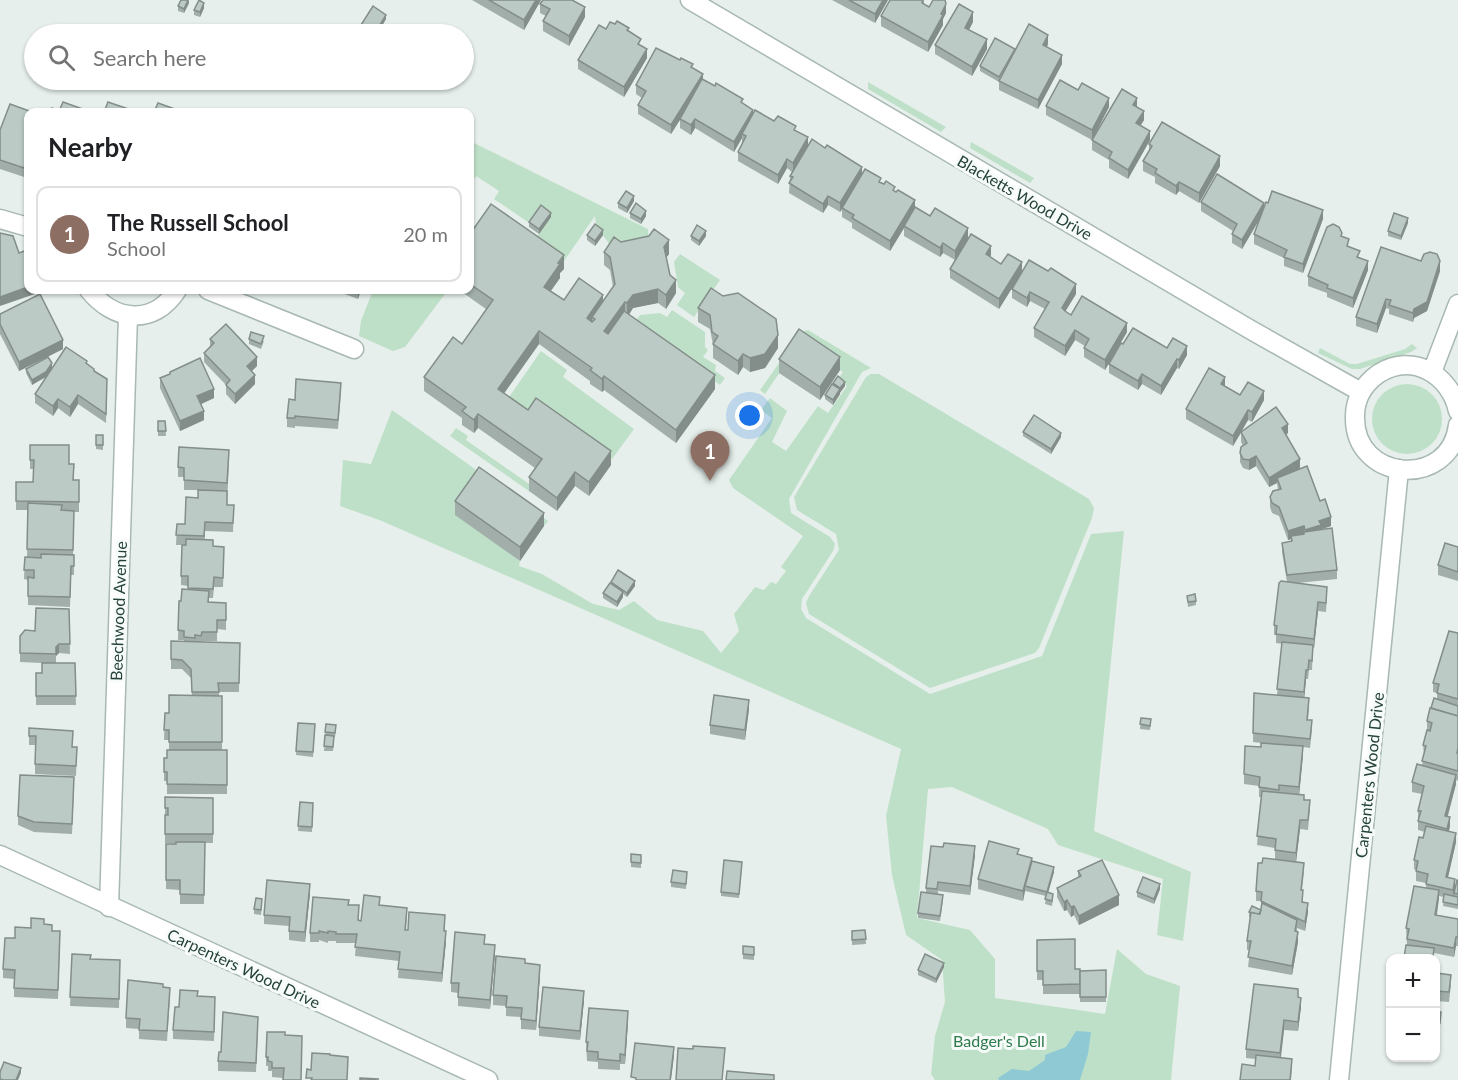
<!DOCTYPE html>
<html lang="en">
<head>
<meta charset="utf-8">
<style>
	:root { --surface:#fff; --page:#f6f6f6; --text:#202124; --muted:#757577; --line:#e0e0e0; --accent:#7f4e3f }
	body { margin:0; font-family:Lato,sans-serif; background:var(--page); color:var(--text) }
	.controls { position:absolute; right:18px; bottom:18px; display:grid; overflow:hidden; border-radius:12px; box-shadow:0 2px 4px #0004 }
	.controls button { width:54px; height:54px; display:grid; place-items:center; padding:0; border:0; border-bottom:2px solid var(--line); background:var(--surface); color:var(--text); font:30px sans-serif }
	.you { position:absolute; left:750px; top:416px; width:21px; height:21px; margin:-15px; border:4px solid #fff; border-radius:50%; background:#1a73e8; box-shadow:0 0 0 9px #1a73e833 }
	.badge { display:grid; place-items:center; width:39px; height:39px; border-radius:50%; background:var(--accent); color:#fff; font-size:20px; font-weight:700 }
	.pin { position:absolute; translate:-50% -50px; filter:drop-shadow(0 2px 3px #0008) }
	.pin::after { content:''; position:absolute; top:32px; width:21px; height:18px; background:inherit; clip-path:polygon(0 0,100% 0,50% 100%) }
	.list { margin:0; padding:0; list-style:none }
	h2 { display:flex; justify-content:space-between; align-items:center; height:78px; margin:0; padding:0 24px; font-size:26px }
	h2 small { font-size:20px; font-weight:400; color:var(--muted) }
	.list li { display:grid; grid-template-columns:39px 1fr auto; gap:18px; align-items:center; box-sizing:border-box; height:96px; margin:0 12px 12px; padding:0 12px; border:2px solid var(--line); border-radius:12px }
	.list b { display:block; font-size:22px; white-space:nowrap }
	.list p { margin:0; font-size:20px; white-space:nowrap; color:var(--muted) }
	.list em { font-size:20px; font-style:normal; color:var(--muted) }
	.icon { flex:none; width:33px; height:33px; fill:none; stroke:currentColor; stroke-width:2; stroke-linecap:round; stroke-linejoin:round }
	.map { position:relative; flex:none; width:1458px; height:1080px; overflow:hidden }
	.search { position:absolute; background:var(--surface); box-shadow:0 2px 4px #0004; left:24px; top:24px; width:450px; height:66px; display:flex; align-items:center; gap:15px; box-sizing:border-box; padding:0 21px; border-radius:33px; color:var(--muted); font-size:22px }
	.panel { position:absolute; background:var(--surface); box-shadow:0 2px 4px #0004; left:24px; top:108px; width:450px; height:186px; border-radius:12px }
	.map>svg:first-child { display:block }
	.green { fill:#bfe0c8 }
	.water { fill:#8ec9d4 }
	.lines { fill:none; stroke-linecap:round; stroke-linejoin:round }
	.minor-casing { stroke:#a8b8b2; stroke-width:21 }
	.minor { stroke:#fff; stroke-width:18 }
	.wall { fill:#a1aea9 }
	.shaded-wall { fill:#838d89 }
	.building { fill:#bbcac4; stroke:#838d89; stroke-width:1.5 }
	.labels { text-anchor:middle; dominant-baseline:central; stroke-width:6; stroke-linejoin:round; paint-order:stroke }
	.street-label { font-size:16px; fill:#24423a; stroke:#f7fbf9 }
	.park-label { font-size:16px; fill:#2d7a4b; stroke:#f7fbf9 }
</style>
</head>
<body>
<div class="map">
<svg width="1458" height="1080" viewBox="0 0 1458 1080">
	<rect width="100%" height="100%" fill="#e6efeb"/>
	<g class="green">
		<polygon points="868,82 946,127 941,132 868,89"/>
		<polygon points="470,141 648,229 649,246 610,245 596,226 595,216 564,261 535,240 550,217 531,224 494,199 499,191 476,176 470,186"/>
		<polygon points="971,142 1034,178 1030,183 970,148"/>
		<polygon points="680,254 720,280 694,317 677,305 685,293 678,287 674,262"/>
		<polygon points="373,290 448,290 405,347 393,351 359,336 361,321"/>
		<polygon points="672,310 705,332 705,347 708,350 703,357 716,365 715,371 725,378 720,385 634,324 640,315 660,313 667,317"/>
		<polygon points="808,330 871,368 862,372 789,499 791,513 830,537 835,544 833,551 802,599 801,609 806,618 930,694 1042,656 1091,534 1124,531 1094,831 1191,872 1183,941 1157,935 1163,879 1058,845 1048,829 952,787 928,789 917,918 970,930 995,959 995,998 1105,1014 1117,949 1146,974 1180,986 1171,1080 935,1080 931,1074 935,1036 945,1002 942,960 906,935 892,875 886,816 901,749 382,521 340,506 343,460 371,464 392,410 548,521 544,526 480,481 455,514 520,561 519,566 542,574 593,604 619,610 634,601 657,620 703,631 721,653 739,631 734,614 755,587 764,590 771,582 776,584 786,571 781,567 803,536 733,488 729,480 772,418 761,410 770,398 787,411 772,442 786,451 818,406 828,413 847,386 838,379 843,372 800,343 765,394 760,390 801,332"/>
		<polygon points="1412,344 1417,348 1411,352 1360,369 1352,369 1318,353 1320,348 1350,364 1357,364 1405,349"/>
		<polygon points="541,351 567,370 563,377 634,429 612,459 535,404 527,415 507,400"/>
		<polygon points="871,374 879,374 1089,499 1094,508 1092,518 1039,648 1035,653 930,688 809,614 806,603 809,596 839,550 836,534 797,510 794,497 866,377"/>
		<circle cx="1407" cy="419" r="35"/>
		<polygon points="456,428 468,436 466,440 532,486 529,491 450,436"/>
	</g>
	<polygon class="water" points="1076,1031 1091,1032 1088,1054 1080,1080 999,1080 998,1078 1012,1069 1029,1071 1045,1060 1045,1055 1066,1047"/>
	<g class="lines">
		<g class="minor-casing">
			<g id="minor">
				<polyline points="690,0 1251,330 1361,392"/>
				<polyline points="0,219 28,227"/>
				<path d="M 89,290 C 114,321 153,327 177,290"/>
				<polyline points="208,290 354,349"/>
				<polyline points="1432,372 1458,304"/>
				<path d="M 1458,411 C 1450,374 1412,352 1378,374 C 1364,384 1355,399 1355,416 C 1353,482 1450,490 1458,425"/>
				<polyline points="0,855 488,1080"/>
				<polyline points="109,907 128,316"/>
				<polyline points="1339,1080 1399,469"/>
			</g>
		</g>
		<use href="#minor" class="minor"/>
	</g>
	<g class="wall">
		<polygon points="189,0 189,3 184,13 178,11 178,6"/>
		<polygon points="472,0 541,0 524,30"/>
		<polygon points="832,0 888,0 875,23"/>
		<polygon points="924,0 924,4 929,7 946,13 943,19 943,25 928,52 881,26 881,16"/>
		<polygon points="540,4 585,17 569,46 543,31 543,21 546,16 540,13"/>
		<polygon points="204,8 200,17 194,15 194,10"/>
		<polygon points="386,19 377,34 369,34 361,30 361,25"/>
		<polygon points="973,22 969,30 987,49 972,76 935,54 935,45"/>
		<polygon points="606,29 629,31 641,46 647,58 624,97 578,69 578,60"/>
		<polygon points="1048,44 1047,47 1062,64 1038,109 999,90 999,82 980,71 980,66 1015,49"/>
		<polygon points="693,68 703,79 743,103 753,114 774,121 796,131 807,147 862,173 895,191 915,208 968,238 991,255 990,257 1001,264 1022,272 999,309 950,278 950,269 955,260 943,253 940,257 904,236 904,228 890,251 852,228 852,223 842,217 842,210 840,212 828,205 823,213 789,193 790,176 792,172 787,168 778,184 738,161 738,152 742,143 742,138 734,152 695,128 691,135 680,128 680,120 671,134 638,114 638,105 642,98 636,94 636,85"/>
		<polygon points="1046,106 1109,107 1092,140 1046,115"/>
		<polygon points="1137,107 1144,120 1140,126 1150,140 1128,179 1109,168 1109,160 1092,150 1092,140"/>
		<polygon points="32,112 24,177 0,169 0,130"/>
		<polygon points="1149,144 1220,166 1199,203 1179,191 1176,195 1155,183 1155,177 1143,171 1143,161 1149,152"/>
		<polygon points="634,201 627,213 618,208 618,203"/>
		<polygon points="1201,202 1264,208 1323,219 1303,273 1284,266 1284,258 1254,244 1254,234 1259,219 1242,249 1232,243 1232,234 1233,231 1201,211"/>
		<polygon points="630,213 646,216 641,224 630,218"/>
		<polygon points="551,217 539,234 529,227 529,222"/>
		<polygon points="1408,223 1401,240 1388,236 1388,231"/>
		<polygon points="470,234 564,269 560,273 560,278 551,291 564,300 603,301 613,287 610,270 604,265 604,252 621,242 669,254 666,258 670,275 676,293 666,309 658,303 633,308 629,315 715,389 676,443 604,390 602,392 590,384 590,381 539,344 504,393 611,465 589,496 575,486 557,511 529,491 529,477 535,468 478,428 474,433 462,425 462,418 424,391 424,377 462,344 486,309 459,290 470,290"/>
		<polygon points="587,235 603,235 595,246 587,240"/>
		<polygon points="691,236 706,236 699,246 691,240"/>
		<polygon points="1342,236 1349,247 1360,258 1368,270 1353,308 1327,297 1327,293 1308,286 1308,276"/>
		<polygon points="1381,247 1440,271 1427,311 1414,318 1413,322 1389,314 1389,309 1386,308 1377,333 1356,326 1356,317"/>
		<polygon points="1012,289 1076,294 1065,311 1071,315 1127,332 1105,370 1084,357 1084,348 1085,346 1075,340 1065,356 1034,337 1034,328 1045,309 1030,301 1027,307 1012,298"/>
		<polygon points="334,290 361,290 358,299"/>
		<polygon points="698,308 778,348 765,368 750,372 743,367 738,375 713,358 713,345 710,329 698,322"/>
		<polygon points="0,314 63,349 19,371 0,334"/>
		<polygon points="210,339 257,366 252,371 255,384 235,404 226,394 226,385 204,362 204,353 210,347"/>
		<polygon points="249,339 264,341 261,349 249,344"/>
		<polygon points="1123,344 1167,348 1187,355 1179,369 1177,368 1161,395 1142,384 1138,390 1109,373 1109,364"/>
		<polygon points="779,359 840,370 820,400 779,373"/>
		<polygon points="87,364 94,371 107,379 106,423 78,404 70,417 58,408 53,416 35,403 35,394 49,372 32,385 26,373 26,369 52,368"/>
		<polygon points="170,372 214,398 201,404 204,420 180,431 160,388 160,378 170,374"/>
		<polygon points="833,383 845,386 840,392 840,394 833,405 825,399 825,395 833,384"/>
		<polygon points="1225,386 1240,395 1264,400 1252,422 1248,420 1241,432 1288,433 1286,435 1300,468 1298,470 1320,501 1331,526 1321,530 1337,570 1337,579 1298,583 1327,596 1326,612 1318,611 1314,648 1313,648 1312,670 1309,670 1308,679 1306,679 1304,697 1309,707 1308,720 1312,730 1310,748 1303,747 1299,795 1304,800 1310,809 1308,830 1300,829 1296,862 1304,872 1302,890 1303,903 1308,912 1305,931 1297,928 1298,942 1292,975 1248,967 1250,950 1247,950 1247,941 1251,917 1249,917 1249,912 1261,910 1261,901 1256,901 1256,891 1262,863 1275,859 1275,848 1257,845 1261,797 1259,797 1259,786 1244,784 1244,774 1261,747 1261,743 1253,742 1254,693 1277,695 1282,644 1276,643 1276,635 1274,635 1274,625 1287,582 1282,552 1282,543 1291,542 1291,539 1288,540 1279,516 1272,513 1270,507 1270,497 1278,490 1277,483 1269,487 1256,466 1249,470 1243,468 1240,462 1240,453 1243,446 1241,442 1241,433 1233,446 1186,419 1186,409"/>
		<polygon points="341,392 338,429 295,426 295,428 287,427 287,418 295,400"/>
		<polygon points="158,421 165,421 166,436 158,436"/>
		<polygon points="1023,432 1061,437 1051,454 1023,436"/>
		<polygon points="103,435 103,450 96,449 96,445"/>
		<polygon points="30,445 69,464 74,480 79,480 79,512 74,512 73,555 74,555 74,575 71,575 70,607 28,605 28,580 24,579 25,557 27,557 28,510 16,510 16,482 33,482 34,469 30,469"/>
		<polygon points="229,460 227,505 234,505 233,532 205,531 205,540 224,556 223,587 214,587 213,598 209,598 209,602 226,603 226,630 217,629 217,641 202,641 202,642 240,643 239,692 219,692 219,696 222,696 222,750 227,750 227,794 167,794 167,781 164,781 164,758 167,758 169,750 169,740 164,740 165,713 169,713 192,695 191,678 182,669 171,669 171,641 184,641 184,640 178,640 179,601 181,601 188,590 188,586 181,585 181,576 186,545 176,545 177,524 185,524 198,498 198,490 184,490 184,477 178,477 178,467"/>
		<polygon points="455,501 544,526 520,561 455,515"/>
		<polygon points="1458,547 1458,581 1438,575 1438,565"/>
		<polygon points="611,582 635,586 627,597 623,594 623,597 617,607 603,598 603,593 611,584"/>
		<polygon points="1187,596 1196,601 1196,605 1188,607"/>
		<polygon points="69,609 70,654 59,653 56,656 56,663 75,663 76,705 36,705 36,673 42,673 42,663 20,662 20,636 35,631"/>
		<polygon points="1458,633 1458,781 1456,780 1456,784 1448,816 1450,826 1449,831 1456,842 1448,877 1455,888 1458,880 1458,909 1443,906 1444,897 1439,896 1437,915 1458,919 1458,946 1456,946 1454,957 1434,953 1434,958 1404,958 1407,945 1406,928 1426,888 1426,883 1416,881 1416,870 1414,869 1414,860 1423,838 1425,832 1418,830 1418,811 1422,794 1412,792 1412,782 1422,765 1424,754 1423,745 1427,731 1427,721 1437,699 1437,693 1433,692 1433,683"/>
		<polygon points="749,709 745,740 710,734 710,725"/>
		<polygon points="1141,718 1151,719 1150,730 1140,729"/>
		<polygon points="298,723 315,724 313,757 296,755"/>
		<polygon points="326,724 336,730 335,737 334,737 333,751 324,751"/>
		<polygon points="29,728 73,747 77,747 76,776 35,774 35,745 29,745"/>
		<polygon points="74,787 72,834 34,832 18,825 18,816"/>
		<polygon points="165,797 213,798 213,843 205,843 204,904 180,904 180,890 166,889 166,844 176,843 165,843"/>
		<polygon points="300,802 313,803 312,832 298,831"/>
		<polygon points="631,854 641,855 641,868 631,867"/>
		<polygon points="975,855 970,895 938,891 938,894 943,900 940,921 918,918 918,913 926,893 926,888"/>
		<polygon points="1019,855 1032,863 1054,872 1048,892 1053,899 1052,906 1045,904 1046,896 1025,891 1023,901 978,889 978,879"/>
		<polygon points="742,866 739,898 721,896 721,892"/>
		<polygon points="1078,871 1119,905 1079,925 1074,915 1071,917 1067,910 1064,911 1057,897 1057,888 1078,877"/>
		<polygon points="687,876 686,889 671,887 671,882"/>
		<polygon points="1160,889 1154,904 1137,897 1137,892"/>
		<polygon points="310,893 305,942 289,940 289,926 264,924 264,915"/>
		<polygon points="262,904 261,915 254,914 254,909"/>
		<polygon points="380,905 407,917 406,930 445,925 445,931 446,941 442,982 398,978 399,961 355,956 356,943 336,943 336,941 328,941 328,943 319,940 319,942 310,942 310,933 359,915 359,921 361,921"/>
		<polygon points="44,924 52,931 60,941 58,999 14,997 14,979 3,978 3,969 15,938 31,928"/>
		<polygon points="865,930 866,944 852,945 852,931"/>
		<polygon points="1037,940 1075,969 1080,971 1106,970 1106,1002 1080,1002 1080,994 1043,994 1043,980 1037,980"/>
		<polygon points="485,944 495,954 490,1009 458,1006 458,993 451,992 451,983"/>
		<polygon points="743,946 754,947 754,960 743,959"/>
		<polygon points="72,954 90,959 120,960 119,1008 70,1006"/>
		<polygon points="525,963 540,974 536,1030 521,1029 521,1017 506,1016 506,1006 493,1005 493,995"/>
		<polygon points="944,967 936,983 918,975 918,970"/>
		<polygon points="1436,973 1451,984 1449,1002 1436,1001"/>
		<polygon points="163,987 170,997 167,1041 139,1039 139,1029 126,1028 126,1018"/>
		<polygon points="197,996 215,1006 214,1041 173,1039 173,1030 179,1007"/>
		<polygon points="1298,998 1301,1007 1298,1031 1284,1030 1281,1058 1292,1068 1291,1080 1240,1080 1255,1066 1256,1059 1246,1058 1246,1049"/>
		<polygon points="584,1000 580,1040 539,1036 539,1027"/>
		<polygon points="1436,1011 1441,1012 1440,1027 1436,1027"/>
		<polygon points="628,1021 625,1064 620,1064 620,1070 598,1069 598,1062 587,1061 586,1042"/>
		<polygon points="258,1026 256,1072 218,1071 218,1061 221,1052"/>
		<polygon points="285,1032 283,1078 272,1077 272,1071 268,1071 268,1066 266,1066 266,1057"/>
	</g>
	<g class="shaded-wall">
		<polygon points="188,0 189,3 184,13 184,9"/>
		<polygon points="536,0 541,0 524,30 524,20"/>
		<polygon points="883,0 888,0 875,23 875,14"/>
		<polygon points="204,3 204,8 200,17 200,12"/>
		<polygon points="946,4 946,13 943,19 943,25 928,52 928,42"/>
		<polygon points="585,7 585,17 569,46 569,36"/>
		<polygon points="973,12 973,22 965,37 965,28"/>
		<polygon points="386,15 386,19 377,34 375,34"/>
		<polygon points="1048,35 1048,44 1043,54 1043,45"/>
		<polygon points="987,39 987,49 972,76 972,67"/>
		<polygon points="647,49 647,58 624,97 624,87"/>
		<polygon points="1062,55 1062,64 1038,109 1038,100"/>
		<polygon points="703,74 703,83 671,134 671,125"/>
		<polygon points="1109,98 1109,107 1092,140 1092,130"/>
		<polygon points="1137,98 1137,107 1133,105"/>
		<polygon points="753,110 753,119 742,134 742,138 734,152 734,142"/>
		<polygon points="1144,111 1144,120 1136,133 1136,123"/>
		<polygon points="695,119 695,128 691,135 691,125"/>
		<polygon points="1150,131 1150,140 1128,179 1128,170"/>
		<polygon points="808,137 808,147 793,172 793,163"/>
		<polygon points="1220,156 1220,166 1199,203 1199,193"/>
		<polygon points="28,157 28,167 24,177 24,168"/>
		<polygon points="787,159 787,168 778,184 778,175"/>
		<polygon points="862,167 862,176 842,208 840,212 840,203"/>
		<polygon points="1179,182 1179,191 1176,195 1176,186"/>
		<polygon points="634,196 634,201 627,213 627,208"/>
		<polygon points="828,196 828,205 823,213 823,204"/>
		<polygon points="915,200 915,210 890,251 890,241"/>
		<polygon points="1264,203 1264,212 1242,249 1242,240"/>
		<polygon points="1323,210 1323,219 1303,273 1303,264"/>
		<polygon points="646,211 646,216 641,224 641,219"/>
		<polygon points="551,213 551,217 539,234 539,229"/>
		<polygon points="1408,218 1408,223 1401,240 1401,236"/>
		<polygon points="968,228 968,238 955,260 955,251"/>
		<polygon points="603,230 603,235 595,246 595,241"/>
		<polygon points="706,231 706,236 699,246 699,241"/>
		<polygon points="669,240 669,254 664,261 664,247"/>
		<polygon points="943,243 943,253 940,257 940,248"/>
		<polygon points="991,246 991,255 986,264 986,254"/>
		<polygon points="564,255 564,269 560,273 560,278 544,300 544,287"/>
		<polygon points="1368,261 1368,270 1353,308 1353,298"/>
		<polygon points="1440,261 1440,271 1427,311 1414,318 1413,322 1413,313 1414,309"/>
		<polygon points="1022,262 1022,272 999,309 999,299"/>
		<polygon points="676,280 676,293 666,309 666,295"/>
		<polygon points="1076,284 1076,294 1062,317 1062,308"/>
		<polygon points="28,287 28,290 35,290 35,294 0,306 0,297"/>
		<polygon points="658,289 658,303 633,308 627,317 627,303 633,295"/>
		<polygon points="358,290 361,290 358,299"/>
		<polygon points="1030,292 1030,301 1027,307 1027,298"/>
		<polygon points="603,295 603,309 595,319 592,317 592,324 587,318"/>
		<polygon points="1386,299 1386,308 1377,333 1377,324"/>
		<polygon points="625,302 625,316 604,344 604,331"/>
		<polygon points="1127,323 1127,332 1105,370 1105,360"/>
		<polygon points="1075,330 1075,340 1065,356 1065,346"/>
		<polygon points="539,331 539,344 498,402 498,389"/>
		<polygon points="778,335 778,348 765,368 750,372 750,358"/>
		<polygon points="63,340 63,349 19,371 19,362"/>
		<polygon points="1187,346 1187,355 1179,369 1179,360"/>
		<polygon points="743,354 743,367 738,375 738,361"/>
		<polygon points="257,357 257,366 247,375 247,366"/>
		<polygon points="840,357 840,370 820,400 820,387"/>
		<polygon points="1177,359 1177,368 1161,395 1161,386"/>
		<polygon points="52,363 52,368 46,377 32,385 32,380"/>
		<polygon points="1142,374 1142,384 1138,390 1138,381"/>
		<polygon points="255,375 255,384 235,404 235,394"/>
		<polygon points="715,375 715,389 676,443 676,430"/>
		<polygon points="604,376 604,390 602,392 602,379"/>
		<polygon points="1225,377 1225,386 1221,384"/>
		<polygon points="845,382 845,386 840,393 840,388"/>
		<polygon points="214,389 214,398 197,406 197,396"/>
		<polygon points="840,389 840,394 833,405 833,400"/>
		<polygon points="1264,391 1264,400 1252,422 1252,412"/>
		<polygon points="78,395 78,404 70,417 70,407"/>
		<polygon points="58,399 58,408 53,416 53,406"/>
		<polygon points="1248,410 1248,420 1233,446 1233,436"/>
		<polygon points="204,411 204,420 180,431 180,421"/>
		<polygon points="478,414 478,428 474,433 474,420"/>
		<polygon points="1288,424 1288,433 1282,437 1282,428"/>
		<polygon points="1061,433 1061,437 1051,454 1051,449"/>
		<polygon points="611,451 611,465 589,496 589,482"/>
		<polygon points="1256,456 1256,466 1249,470 1249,460"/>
		<polygon points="1300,459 1300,468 1278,482 1277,478 1277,483 1269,487 1269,478"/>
		<polygon points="575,472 575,486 557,511 557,498"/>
		<polygon points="544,513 544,526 520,561 520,547"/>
		<polygon points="1331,517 1331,526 1321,529 1305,539 1305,530 1319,521"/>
		<polygon points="1304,526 1304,535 1291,536 1291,539 1288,540 1288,531"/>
		<polygon points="635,581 635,586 627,597 627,593"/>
		<polygon points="623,592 623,597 617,607 617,602"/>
		<polygon points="1318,602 1318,611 1314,648 1314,639"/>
		<polygon points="59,644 59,653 56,656 56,647"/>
		<polygon points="1306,670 1306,679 1304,702 1304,692"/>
		<polygon points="749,700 749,709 745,740 745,730"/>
		<polygon points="1303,746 1303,756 1299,796 1299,787"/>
		<polygon points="1456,775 1456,784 1445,825 1445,816"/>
		<polygon points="1450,817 1450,826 1447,838 1447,829"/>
		<polygon points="1300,820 1300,829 1296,862 1296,853"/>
		<polygon points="1456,833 1456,842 1446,886 1446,877"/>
		<polygon points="975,846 975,855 970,895 970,886"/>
		<polygon points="1032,858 1032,867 1025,886 1025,891 1023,901 1023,891"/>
		<polygon points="1054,867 1054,872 1047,897 1047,892"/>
		<polygon points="1455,879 1455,888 1453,899 1453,890"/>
		<polygon points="310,884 310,893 305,942 305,932"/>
		<polygon points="1160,884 1160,889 1154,904 1154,899"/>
		<polygon points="1439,890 1439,899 1435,924 1435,915"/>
		<polygon points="1119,895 1119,905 1079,925 1079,916"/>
		<polygon points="1067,900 1067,910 1064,911 1064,902"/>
		<polygon points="1308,903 1308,912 1305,931 1305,922"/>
		<polygon points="1074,906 1074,915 1071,917 1071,907"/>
		<polygon points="446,931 446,941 442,982 442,973"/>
		<polygon points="1298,932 1298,942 1292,975 1292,966"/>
		<polygon points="1456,937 1456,946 1454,957 1454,948"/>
		<polygon points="495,945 495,954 490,1009 490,1000"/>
		<polygon points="944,963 944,967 936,983 936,979"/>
		<polygon points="540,965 540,974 536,1030 536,1021"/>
		<polygon points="584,991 584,1000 580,1040 580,1031"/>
		<polygon points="1301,998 1301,1007 1298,1031 1298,1022"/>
		<polygon points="628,1011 628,1021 625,1064 625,1055"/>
		<polygon points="1284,1020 1284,1030 1280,1062 1280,1053"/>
		<polygon points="674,1047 674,1056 671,1080 670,1080"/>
		<polygon points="21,1068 21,1073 18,1080 16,1080"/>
	</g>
	<g class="building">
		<polygon points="181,0 188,0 184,9 178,6"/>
		<polygon points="199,0 204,3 200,12 194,10"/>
		<polygon points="489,0 536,0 524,20"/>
		<polygon points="543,0 572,0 585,7 569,36 543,21 550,9 540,4"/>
		<polygon points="849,0 883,0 875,14"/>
		<polygon points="890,0 923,0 922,3 929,7 933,0 945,0 946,4 941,14 943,15 928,42 881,16"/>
		<polygon points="959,4 973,12 965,28 987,39 972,67 935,45"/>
		<polygon points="373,6 386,15 375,33 361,25"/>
		<polygon points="617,21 629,28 627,30 641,39 638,44 647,49 624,87 578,60 599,25 606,29 610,22 615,24"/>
		<polygon points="1029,24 1048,35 1043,45 1062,55 1038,100 999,81"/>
		<polygon points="995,38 1015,49 999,77 980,66"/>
		<polygon points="656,48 680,60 681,58 693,64 691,67 703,74 671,125 638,105 646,91 636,85"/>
		<polygon points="702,79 715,86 716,83 743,99 741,102 753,110 734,142 695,119 691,125 680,119"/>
		<polygon points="1060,80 1078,90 1082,83 1109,98 1092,130 1046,106"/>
		<polygon points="1122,89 1137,98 1133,105 1144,111 1136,123 1150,131 1128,170 1109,158 1112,152 1092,140"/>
		<polygon points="63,102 91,112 50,112 52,108 59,111"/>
		<polygon points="108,102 137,112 104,112"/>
		<polygon points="158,103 183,112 154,112"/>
		<polygon points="10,104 32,112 28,112 28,157 24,168 0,160 0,130"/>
		<polygon points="755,110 774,121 778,116 796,126 794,130 808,137 793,163 787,159 778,175 738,152 746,136 742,134"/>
		<polygon points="1162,122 1220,156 1199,193 1179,182 1176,186 1155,173 1157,169 1143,161 1152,146 1149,144"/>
		<polygon points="812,139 825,148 827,145 862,167 840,203 828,196 823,204 789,183 793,177 790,176"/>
		<polygon points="865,169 881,178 879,182 884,184 886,181 895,187 893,190 896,192 898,190 915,200 890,241 852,218 854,215 842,208"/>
		<polygon points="1217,174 1264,203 1242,240 1232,234 1237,224 1201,202"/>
		<polygon points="626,191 634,196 627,208 618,203"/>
		<polygon points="1272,191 1323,210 1303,264 1284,257 1287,250 1254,234 1266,202 1268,203"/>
		<polygon points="636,203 646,211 641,219 630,213"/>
		<polygon points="491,204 564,255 558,263 560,264 544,287 564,300 579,278 603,295 587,318 592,322 595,319 592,317 615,284 610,257 604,252 614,237 621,242 649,236 654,229 669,240 664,247 670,275 676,280 666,295 658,289 633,295 627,303 625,302 604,331 608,334 624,311 715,375 676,430 604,376 602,379 590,370 592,368 539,331 498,389 528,410 536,398 611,451 589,482 575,472 557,498 529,477 542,459 478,414 474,420 462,411 466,407 424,377 453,337 462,344 493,300 470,284 470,234"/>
		<polygon points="541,205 551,213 539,229 529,222"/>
		<polygon points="915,207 930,216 935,208 968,228 955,251 943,243 940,248 904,226"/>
		<polygon points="1394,213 1408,218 1401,236 1388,231"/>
		<polygon points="595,224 603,230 595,241 587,235"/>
		<polygon points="1333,224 1339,227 1342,233 1341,236 1349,239 1347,246 1360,251 1357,257 1368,261 1353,298 1327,288 1328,285 1308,276 1327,227"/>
		<polygon points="697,225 706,231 699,241 691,236"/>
		<polygon points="0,233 13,236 19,253 27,250 28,255 28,287 0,297"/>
		<polygon points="971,234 991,246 986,254 1001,264 1008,254 1022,262 999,299 950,269"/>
		<polygon points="1381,247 1421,261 1424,254 1430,252 1437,254 1440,261 1427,302 1414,309 1413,313 1389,305 1391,300 1386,299 1377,324 1356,317"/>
		<polygon points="1029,260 1048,271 1051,268 1076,284 1062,308 1065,311 1071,315 1082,296 1127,323 1105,360 1084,348 1089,339 1075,330 1065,346 1034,328 1049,302 1030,292 1027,298 1012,289"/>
		<polygon points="711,288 723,296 738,293 776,319 778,335 765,354 750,358 743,354 738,361 713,344 718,336 712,332 710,315 698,308"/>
		<polygon points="40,294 63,340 19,362 0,324 0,314"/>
		<polygon points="226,324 257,357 247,366 255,375 235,394 226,385 230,380 204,353 214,343 210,339"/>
		<polygon points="1133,328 1167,348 1173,338 1187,346 1179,360 1177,359 1161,386 1142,374 1138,381 1109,364 1121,343 1123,344"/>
		<polygon points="799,329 840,357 820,387 779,359"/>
		<polygon points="251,332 264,336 261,344 249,339"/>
		<polygon points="66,347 87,361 86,363 94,369 94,371 107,379 106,414 78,395 70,407 58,399 53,406 35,394"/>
		<polygon points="48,357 52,363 46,372 32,380 26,369"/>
		<polygon points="200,358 214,389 197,396 204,411 180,421 160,378 170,374 170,372"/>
		<polygon points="1209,368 1225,377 1221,384 1240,395 1248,382 1264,391 1252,412 1248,410 1233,436 1186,409"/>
		<polygon points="838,376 845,382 840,388 833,383"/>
		<polygon points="296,379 341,383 338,420 295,416 295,418 287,418 289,399 295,400"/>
		<polygon points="832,384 840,389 833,400 825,395"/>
		<polygon points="1276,407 1288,424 1282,428 1300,459 1269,478 1256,456 1249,460 1243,459 1240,453 1241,447 1247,443 1241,432"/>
		<polygon points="1034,415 1061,433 1051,449 1023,432"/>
		<polygon points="158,421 165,421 166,431 158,431"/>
		<rect x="96" y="435" width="7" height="10"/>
		<polygon points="30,445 69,445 69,464 74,464 73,480 79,480 79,502 16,501 16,482 33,482 34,460 30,460"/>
		<polygon points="179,447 229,450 227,483 184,480 184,468 178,467"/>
		<polygon points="1307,466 1320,501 1325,499 1331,517 1319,521 1321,525 1305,530 1304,526 1288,531 1279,507 1272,503 1270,497 1273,491 1281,489 1277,478"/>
		<polygon points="479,467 544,513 520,547 455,501"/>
		<polygon points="198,490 227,491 227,505 234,505 233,523 205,522 204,536 176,535 177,524 185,524 186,497 198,498"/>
		<polygon points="28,503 62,505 61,510 74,511 73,550 27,549"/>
		<polygon points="1332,528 1337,570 1287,575 1282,543 1292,541 1291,536 1304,534 1304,532"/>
		<polygon points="186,539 213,540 213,546 224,547 223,578 214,577 213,589 188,588 188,576 181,576 182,545 186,545"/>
		<polygon points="1445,543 1458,547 1458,572 1438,565"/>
		<polygon points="41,554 74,555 74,566 71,566 70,597 28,596 28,577 34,578 34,570 24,570 25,557 41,558"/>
		<polygon points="618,570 635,581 627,593 611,582"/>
		<polygon points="1281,581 1327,587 1326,603 1318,602 1314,639 1276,634 1277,626 1274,625 1279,583"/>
		<polygon points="610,583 623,592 617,602 603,593"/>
		<polygon points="182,589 209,591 208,602 226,603 226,620 217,620 217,632 202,632 201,636 195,635 195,638 184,637 184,631 178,630 179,601 181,601"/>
		<polygon points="1195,594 1196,601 1188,602 1187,596"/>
		<polygon points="36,608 69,609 70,644 59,644 56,647 56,654 20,653 20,636 25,630 35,631"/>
		<polygon points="1449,631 1458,633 1458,699 1437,693 1439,684 1433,683"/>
		<polygon points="171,641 240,643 239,683 218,683 219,692 192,692 191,669 182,660 171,659"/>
		<polygon points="1282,642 1313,645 1312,661 1309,660 1308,670 1306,670 1304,692 1277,689"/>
		<polygon points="42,663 75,663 76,696 36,696 36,673 42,673"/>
		<polygon points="1254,693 1309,698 1307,720 1312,720 1310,739 1253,733"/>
		<polygon points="169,695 222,696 222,742 169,742 169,730 164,730 165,713 169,713"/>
		<polygon points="714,695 749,700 745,730 710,725"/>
		<polygon points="1434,698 1458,706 1458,716 1431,708"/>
		<polygon points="1430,708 1458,716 1458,748 1457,753 1458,753 1458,771 1422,761 1426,746 1423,745 1427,730 1430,731 1432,723 1427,721"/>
		<polygon points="1141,718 1151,719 1150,726 1140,724"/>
		<polygon points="298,723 315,724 313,752 296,751"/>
		<polygon points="326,724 336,725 335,733 325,732"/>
		<polygon points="29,728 73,731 72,747 77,747 76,766 35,764 36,736 29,736"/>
		<polygon points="325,735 334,736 333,747 324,746"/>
		<polygon points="1261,743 1303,746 1299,787 1279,785 1279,790 1259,787 1260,777 1244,774 1245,746 1261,747"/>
		<polygon points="167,750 227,750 227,785 167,784 167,772 164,772 164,758 167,758"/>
		<polygon points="1417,764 1456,775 1445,816 1450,817 1447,829 1418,821 1421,811 1418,811 1424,786 1412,782"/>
		<polygon points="20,775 74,777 72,824 34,822 18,816"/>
		<polygon points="1262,791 1304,795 1304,800 1310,800 1308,820 1300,820 1296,853 1275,850 1276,839 1257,836"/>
		<polygon points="165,797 213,798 213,834 165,834 165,815 168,815 168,808 165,808"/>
		<polygon points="300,802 313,803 312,827 298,826"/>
		<polygon points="1426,826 1456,833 1446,877 1455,879 1453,890 1426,884 1428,874 1416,871 1418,861 1414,860 1419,837 1423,838"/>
		<polygon points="989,841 1019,849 1017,854 1032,858 1023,891 978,879"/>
		<polygon points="176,842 205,842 204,895 180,894 180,880 166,880 166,844 176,844"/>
		<polygon points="944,843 975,846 970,886 938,882 937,889 926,888 931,846 943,847"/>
		<polygon points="631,854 641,855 641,863 631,862"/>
		<polygon points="1263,858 1304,863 1301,890 1303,890 1302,902 1308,903 1305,922 1261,901 1262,892 1256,891 1258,863 1262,863"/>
		<polygon points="724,860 742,862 739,894 721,892"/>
		<polygon points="1102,860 1119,895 1079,916 1074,906 1071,907 1067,900 1064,902 1057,888 1081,876 1078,871"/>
		<polygon points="1032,861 1054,867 1047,892 1025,886"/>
		<polygon points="673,870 687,872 686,884 671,882"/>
		<polygon points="1143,877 1160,884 1154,899 1137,892"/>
		<polygon points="267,880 310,884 305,932 289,931 290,917 264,915"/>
		<polygon points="1457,880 1458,880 1458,894 1454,893"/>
		<polygon points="1414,886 1439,890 1435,915 1458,919 1458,937 1456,937 1454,948 1407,939 1409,929 1406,928"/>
		<polygon points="921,892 943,895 940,916 918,913"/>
		<polygon points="1047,892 1053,894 1052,901 1045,899"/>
		<polygon points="1444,894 1458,897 1458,905 1443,902"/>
		<polygon points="364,895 380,897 379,905 407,908 405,930 408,930 409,912 445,915 444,931 446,931 442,973 398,969 400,952 355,947 357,934 336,934 336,932 328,931 328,933 319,931 319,933 310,933 313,897 349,900 348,905 359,905 358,920 361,921"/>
		<polygon points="256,898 262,899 261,910 254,909"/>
		<polygon points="1262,903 1297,920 1295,931 1298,932 1292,966 1248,957 1251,941 1247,941 1251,912 1260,914"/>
		<polygon points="1252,906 1261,910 1259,914 1249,912"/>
		<polygon points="31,918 44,919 44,924 52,925 52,931 60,931 58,990 14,988 15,970 3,969 5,938 15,938 15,927 31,928"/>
		<polygon points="865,930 866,939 852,940 852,931"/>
		<polygon points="455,932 485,935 484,944 495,945 490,1000 458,997 459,983 451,983"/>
		<polygon points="1075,939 1075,969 1080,969 1080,984 1043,985 1043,971 1037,971 1037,940"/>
		<polygon points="1406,945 1434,948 1433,958 1404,958"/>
		<polygon points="743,946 754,947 754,955 743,954"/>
		<polygon points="72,954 91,955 90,959 120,960 119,999 70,997"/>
		<polygon points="925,954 944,963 936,979 918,970"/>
		<polygon points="496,956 525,959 525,963 540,965 536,1021 521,1019 522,1008 506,1007 507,996 493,995"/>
		<polygon points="1106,970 1106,997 1080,997 1080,971"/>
		<polygon points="1436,973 1451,975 1449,992 1436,991"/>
		<polygon points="128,980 163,984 163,987 170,988 167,1031 139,1030 140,1019 126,1018"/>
		<polygon points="1254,984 1298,989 1298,997 1301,998 1298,1022 1284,1020 1280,1053 1246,1049"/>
		<polygon points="543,987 584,991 580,1031 539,1027"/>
		<polygon points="180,990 198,991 197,996 215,997 214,1032 173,1030 175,1007 179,1007"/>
		<polygon points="589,1008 628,1011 625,1055 620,1054 620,1061 598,1059 598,1052 587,1051 588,1042 586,1042"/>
		<polygon points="1436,1011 1441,1012 1440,1023 1436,1022"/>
		<polygon points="223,1012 258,1017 256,1063 218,1061 219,1052 221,1052"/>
		<polygon points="267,1032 285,1032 285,1035 302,1036 301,1080 283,1080 284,1068 272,1068 272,1062 268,1061 268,1057 266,1057"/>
		<polygon points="635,1043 674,1047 670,1080 636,1080 636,1078 631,1077"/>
		<polygon points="693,1046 725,1048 722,1080 676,1080 678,1048 693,1049"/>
		<polygon points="312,1053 330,1054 330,1055 348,1057 347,1080 311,1080 312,1078 306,1078 307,1069 311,1070"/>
		<polygon points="1256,1055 1292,1059 1290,1080 1240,1080 1242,1064 1255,1066"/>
		<polygon points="4,1062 21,1068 16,1080 3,1080 0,1079 0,1072"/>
		<polygon points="727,1071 774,1075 774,1080 726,1080"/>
		<polygon points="360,1078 379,1079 360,1080"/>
	</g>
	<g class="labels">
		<g class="street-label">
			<text transform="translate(1025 197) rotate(30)">Blacketts Wood Drive</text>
			<text transform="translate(118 611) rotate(-88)">Beechwood Avenue</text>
			<text transform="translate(1369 775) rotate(-84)">Carpenters Wood Drive</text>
			<text transform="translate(244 968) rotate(25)">Carpenters Wood Drive</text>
		</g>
		<g class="park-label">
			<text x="999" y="1040">Badger's Dell</text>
		</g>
	</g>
</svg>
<div class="controls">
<button>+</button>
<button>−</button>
</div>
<div class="you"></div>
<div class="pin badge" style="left:710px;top:481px;background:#8d6e63">1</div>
<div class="search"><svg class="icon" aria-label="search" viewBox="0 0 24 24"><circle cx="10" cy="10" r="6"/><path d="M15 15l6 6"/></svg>Search here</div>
<section class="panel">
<h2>Nearby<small></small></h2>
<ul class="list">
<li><span class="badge" style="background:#8d6e63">1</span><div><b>The Russell School</b><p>School</p></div><em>20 m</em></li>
</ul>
</section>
</div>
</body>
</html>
